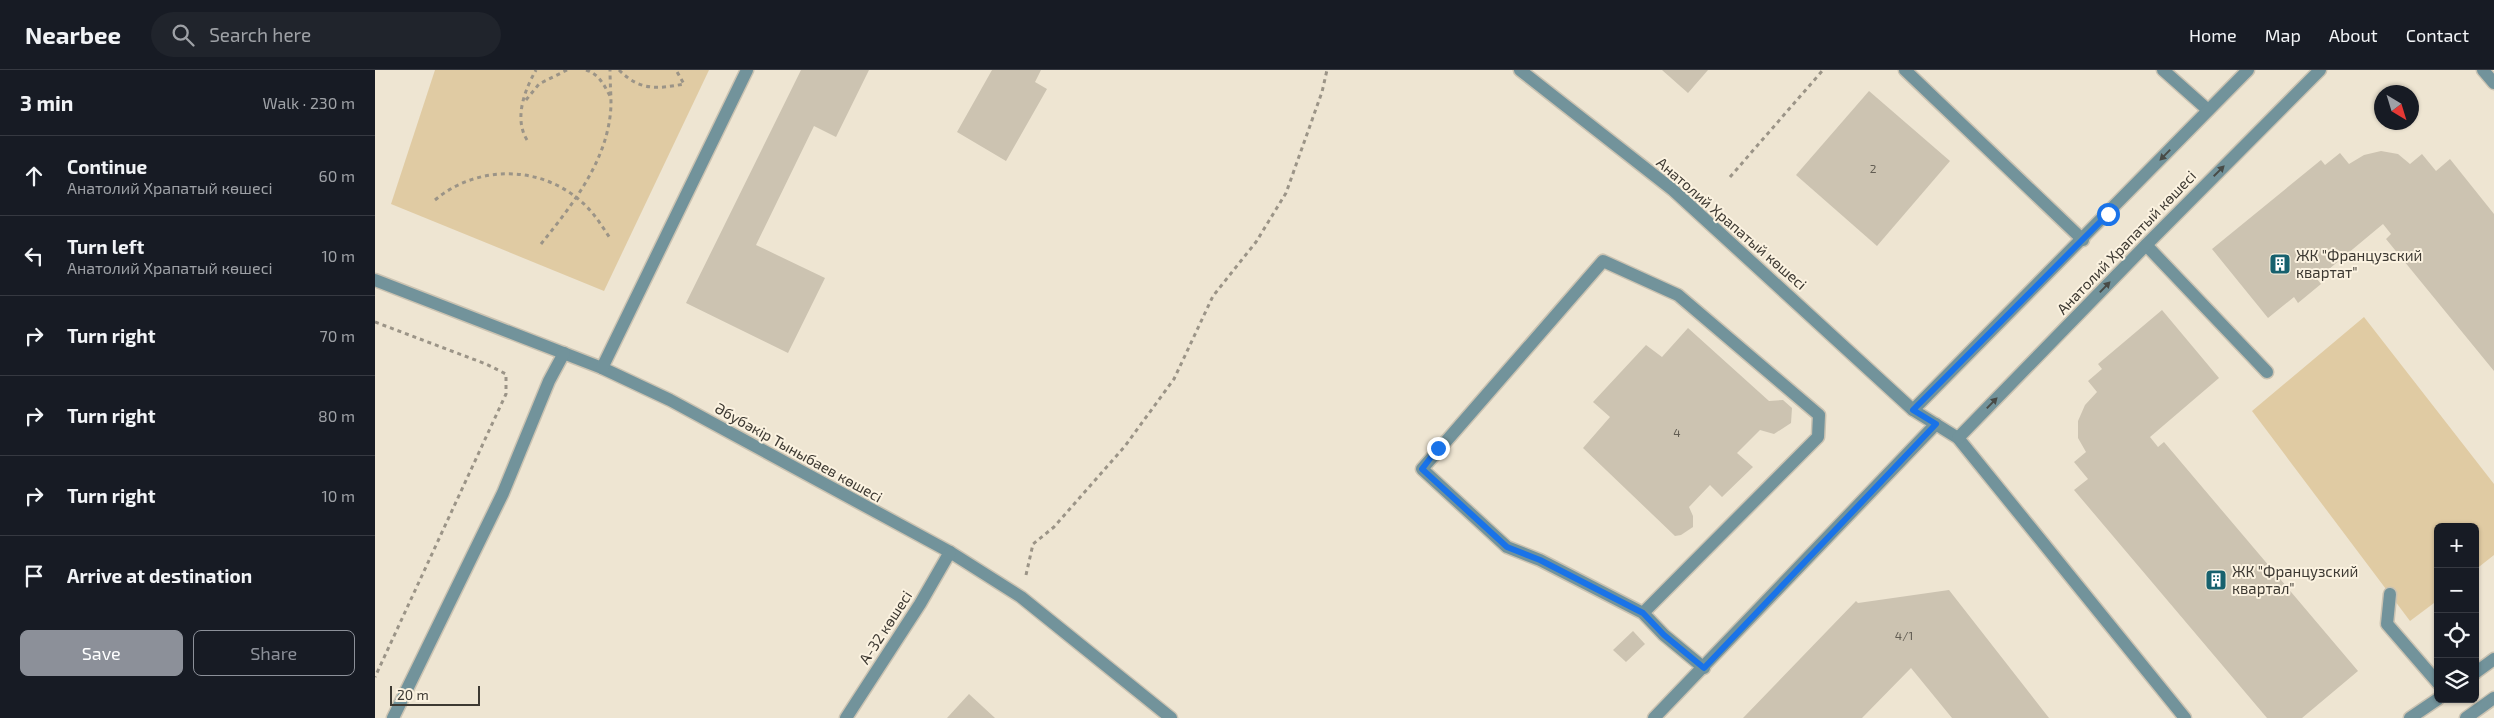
<!DOCTYPE html>
<html lang="en">
<head>
<meta charset="utf-8">
<style>
	:root { --surface:#171b24; --page:#20242c; --text:#f1f3f6; --muted:#9ea1a6; --line:#363941; --accent:#8c9099 }
	body { margin:0; font-family:"Exo 2",sans-serif; background:var(--page); color:var(--text) }
	.controls { position:absolute; right:15px; bottom:15px; display:grid; overflow:hidden; border-radius:8px; box-shadow:0 1px 4px #0004 }
	.controls button { width:45px; height:45px; display:grid; place-items:center; padding:0; border:0; border-bottom:1px solid var(--line); background:var(--surface); color:var(--text); font:25px sans-serif }
	.compass { position:absolute; left:1999px; top:15px; width:45px; height:45px; border-radius:50%; background:var(--surface); box-shadow:0 1px 4px #0004; rotate:142deg }
	.scale { position:absolute; left:15px; bottom:12px; width:90px; box-sizing:border-box; padding-left:5px; border:2px solid #3d3932; border-top:0; font-size:14px; line-height:18px; white-space:nowrap; color:#3d3932; -webkit-text-stroke:4px #fbf2e0; paint-order:stroke }
	.stop { position:absolute; width:15px; height:15px; margin:-11px; border:4px solid #1a73e8; border-radius:50%; background:#fff }
	.stop.end { background:#1a73e8; border-color:#fff; box-shadow:0 1px 5px #0008 }
	.list { margin:0; padding:0; list-style:none }
	h2 { display:flex; justify-content:space-between; align-items:center; height:65px; margin:0; padding:0 20px; font-size:21px }
	h2 small { font-size:16px; font-weight:400; color:var(--muted) }
	.list li { display:grid; grid-template-columns:32px 1fr auto; gap:15px; align-items:center; box-sizing:border-box; height:80px; padding:0 20px; border-top:1px solid var(--line) }
	.list b { display:block; font-size:19px; white-space:nowrap }
	.list p { margin:0; font-size:16px; white-space:nowrap; color:var(--muted) }
	.list em { font-size:16px; font-style:normal; color:var(--muted) }
	.actions { display:flex; gap:10px; padding:15px 20px }
	.actions a { flex:1; padding:11px 0; border:1px solid var(--accent); border-radius:8px; text-align:center; font-size:18px; color:var(--accent) }
	.actions .main { background:var(--accent); color:#fff }
	.icon { flex:none; width:28px; height:28px; fill:none; stroke:currentColor; stroke-width:2; stroke-linecap:round; stroke-linejoin:round }
	.map { position:relative; flex:none; width:2119px; height:648px; overflow:hidden }
	header { display:flex; align-items:center; gap:30px; box-sizing:border-box; height:70px; padding:0 25px; background:var(--surface); border-bottom:1px solid var(--line) }
	header strong { font-size:24px }
	nav { display:flex; gap:28px; margin-inline-start:auto; font-size:18px }
	.search { width:350px; height:45px; background:var(--page); display:flex; align-items:center; gap:12px; box-sizing:border-box; padding:0 18px; border-radius:28px; color:var(--muted); font-size:19px }
	main { display:flex }
	aside { flex:1; background:var(--surface) }
	.map>svg:first-child { display:block }
	.green { fill:#e0cba3 }
	.building { fill:#ccc3b1 }
	.lines { fill:none; stroke-linecap:round; stroke-linejoin:round }
	.minor-casing { stroke:#cbc3b2; stroke-width:15 }
	.path { stroke:#9b9487; stroke-width:3; stroke-dasharray:4 4; stroke-linecap:butt }
	.minor { stroke:#72939b; stroke-width:12 }
	.oneway { fill:#484b47 }
	.route { stroke:#1a73e8; stroke-width:6 }
	.labels { text-anchor:middle; dominant-baseline:central; stroke-width:4; stroke-linejoin:round; paint-order:stroke }
	.number-label { font-size:12px; fill:#615c52 }
	.street-label { font-size:15px; fill:#3d3932; stroke:#fbf2e0 }
	.poi-label { font-size:15px; fill:#3d3932; stroke:#fbf2e0; text-anchor:start }
</style>
</head>
<body>
<header>
<strong>Nearbee</strong>
<div class="search"><svg class="icon" aria-label="search" viewBox="0 0 24 24"><circle cx="10" cy="10" r="6"/><path d="M15 15l6 6"/></svg>Search here</div>
<nav><a>Home</a><a>Map</a><a>About</a><a>Contact</a></nav>
</header>
<main>
<aside>
<h2>3 min<small>Walk · 230 m</small></h2>
<ul class="list">
<li><svg class="icon" aria-label="ahead" viewBox="0 0 24 24"><path d="M12 20V5M6 11l6-6 6 6"/></svg><div><b>Continue</b><p>Анатолий Храпатый көшесі</p></div><em>60 m</em></li>
<li><svg class="icon" aria-label="left" viewBox="0 0 24 24"><path d="M17 20v-9H6M10 6l-5 5 5 5"/></svg><div><b>Turn left</b><p>Анатолий Храпатый көшесі</p></div><em>10 m</em></li>
<li><svg class="icon" aria-label="right" viewBox="0 0 24 24"><path d="M7 20v-9h11M14 6l5 5-5 5"/></svg><div><b>Turn right</b></div><em>70 m</em></li>
<li><svg class="icon" aria-label="right" viewBox="0 0 24 24"><path d="M7 20v-9h11M14 6l5 5-5 5"/></svg><div><b>Turn right</b></div><em>80 m</em></li>
<li><svg class="icon" aria-label="right" viewBox="0 0 24 24"><path d="M7 20v-9h11M14 6l5 5-5 5"/></svg><div><b>Turn right</b></div><em>10 m</em></li>
<li><svg class="icon" aria-label="arrive" viewBox="0 0 24 24"><path d="M6 21V4h12l-3 4 3 4H6"/></svg><div><b>Arrive at destination</b></div></li>
</ul>
<div class="actions"><a class="main">Save</a><a>Share</a></div>
</aside>
<div class="map">
<svg width="2119" height="648" viewBox="0 0 2119 648">
	<rect width="100%" height="100%" fill="#eee5d2"/>
	<g class="green">
		<polygon points="60,0 334,0 229,221 16,134"/>
		<polygon points="1989,247 2119,414 2119,485 2100,500 2100,457 2063,457 2063,530 2035,551 1877,341"/>
	</g>
	<g class="building">
		<polygon points="426,0 494,0 461,67 439,56 381,175 450,208 413,283 311,233"/>
		<polygon points="617,0 666,0 660,12 672,19 631,91 582,62"/>
		<polygon points="1287,0 1333,0 1313,23"/>
		<polygon points="1494,21 1575,91 1502,176 1421,105"/>
		<polygon points="2006,81 2023,84 2035,94 2047,84 2061,101 2075,89 2119,144 2119,301 2011,169 2016,164 2008,154 1942,209 1946,214 1923,233 1919,227 1893,248 1837,179 1946,90 1950,95 1965,83 1974,94 1989,85"/>
		<polygon points="1787,240 1844,308 1775,367 1783,377 1789,372 1983,601 1927,648 1892,648 1699,420 1713,409 1699,392 1711,382 1703,368 1703,351 1710,335 1722,322 1713,311 1727,299 1723,294"/>
		<polygon points="1313,258 1394,331 1408,330 1417,338 1416,353 1399,364 1385,360 1362,383 1378,397 1347,427 1335,415 1314,437 1318,446 1318,457 1306,465 1300,466 1208,378 1235,347 1218,332 1271,275 1287,287"/>
		<polygon points="1574,520 1674,648 1577,648 1536,598 1487,648 1368,648 1481,531 1483,533"/>
		<polygon points="1258,561 1270,574 1251,592 1238,580"/>
		<polygon points="594,624 620,648 572,648"/>
	</g>
	<g class="lines">
		<g class="minor-casing">
			<g id="minor">
				<polyline points="1145,0 1298,120 1538,340 1583,368 1810,648"/>
				<polyline points="1530,0 1708,170"/>
				<polyline points="1788,0 1833,40"/>
				<polyline points="2108,0 2119,13"/>
				<polyline points="1771,175 1892,302"/>
				<polyline points="0,210 227,298 295,330 575,482 646,527 796,648"/>
				<polyline points="227,298 372,0"/>
				<polyline points="1538,340 1873,0"/>
				<polyline points="1583,368 1771,175 1945,0"/>
				<polyline points="2015,524 2012,554 2063,613"/>
				<polyline points="1268,543 1443,367 1444,345 1303,225 1228,191 1047,399 1132,477 1165,490 1268,543 1289,565 1329,598"/>
				<polyline points="2100,603 2119,589"/>
				<polyline points="18,648 128,423 174,311 189,283"/>
				<polyline points="471,648 545,534 575,482"/>
				<polyline points="1279,648 1561,354"/>
				<polyline points="2035,648 2063,629"/>
				<polyline points="2091,648 2119,628"/>
			</g>
		</g>
		<g class="path">
			<path d="M 211,0 C 224,4 229,15 235,26"/>
			<path d="M 244,0 C 265,21 282,19 309,14 L 301,0"/>
			<polyline points="151,30 164,14 192,0"/>
			<path d="M 152,70 C 139,49 149,21 161,0"/>
			<polyline points="1355,107 1448,0"/>
			<path d="M 60,130 C 104,93 171,95 212,137 C 221,146 228,158 235,168"/>
			<path d="M 166,174 C 198,134 234,89 236,35 C 236,23 235,12 235,0"/>
			<polyline points="0,252 111,294 131,304 131,324 0,607"/>
			<polyline points="651,505 658,474 679,457 750,376 799,309 838,226 881,172 911,123 947,22 952,0"/>
		</g>
		<use href="#minor" class="minor"/>
	</g>
	<defs><path id="oneway-solid" d="M-6-.8H1V-3.2L6.5 0L1 3.2V.8H-6Z" transform="scale(1.25)"/></defs>
	<g class="oneway">
		<use href="#oneway-solid" transform="translate(1790 85) rotate(134)"/>
		<use href="#oneway-solid" transform="translate(1844 101) rotate(-45)"/>
		<use href="#oneway-solid" transform="translate(1730 217) rotate(-46)"/>
		<use href="#oneway-solid" transform="translate(1617 333) rotate(-46)"/>
	</g>
	<g class="lines">
		<polyline class="route" points="1063,378 1047,399 1132,477 1165,490 1268,543 1289,565 1329,598 1561,354 1538,340 1733,144"/>
	</g>
	<defs>
		<g id="building-square" transform="scale(1.125)"><rect x="-9" y="-9" width="18" height="18" rx="4" fill="#17616e" stroke="#fbf2e0"/><path d="M-4-6H4V6H1V3H-1V6H-4ZM-2.5-4.3h1.7v1.8h-1.7ZM.8-4.3h1.7v1.8H.8ZM-2.5-1h1.7V.8h-1.7ZM.8-1h1.7V.8H.8Z" fill="#fff"/></g>
	</defs>
	<g fill-rule="evenodd">
		<use href="#building-square" x="1905" y="194"/>
		<use href="#building-square" x="1841" y="510"/>
	</g>
	<g class="labels">
		<g class="number-label">
			<text x="1498" y="98">2</text>
			<text x="1302" y="362">4</text>
			<text x="1529" y="565">4/1</text>
		</g>
		<g class="street-label">
			<text transform="translate(1357 153) rotate(41)">Анатолий Храпатый көшесі</text>
			<text transform="translate(1751 172) rotate(-46)">Анатолий Храпатый көшесі</text>
			<text transform="translate(424 382) rotate(29)">Әбубәкір Тыныбаев көшесі</text>
			<text transform="translate(510 557) rotate(-57)">А-32 көшесі</text>
		</g>
		<g class="poi-label">
			<text x="1921" y="185">ЖК "Французский<tspan x="1921" dy="17">квартат"</tspan></text>
			<text x="1857" y="501">ЖК "Французский<tspan x="1857" dy="17">квартал"</tspan></text>
		</g>
	</g>
</svg>
<div class="controls">
<button>+</button>
<button>−</button>
<button><svg class="icon" aria-label="locate" viewBox="0 0 24 24"><circle cx="12" cy="12" r="6"/><path d="M12 2v4M12 18v4M2 12h4M18 12h4"/></svg></button>
<button><svg class="icon" aria-label="layers" viewBox="0 0 24 24"><path d="M12 4l9 5-9 5-9-5zM3 14l9 5 9-5"/></svg></button>
</div>
<svg class="compass" viewBox="-18 -18 36 36"><path d="M0-13l5 13h-10z" fill="#e53935"/><path d="M0 13l5-13h-10z" fill="#9ea1a6"/></svg>
<div class="scale">20 m</div>
<div class="stop" style="left:1733px;top:144px"></div>
<div class="stop end" style="left:1063px;top:378px"></div>
</div>
</main>
</body>
</html>
